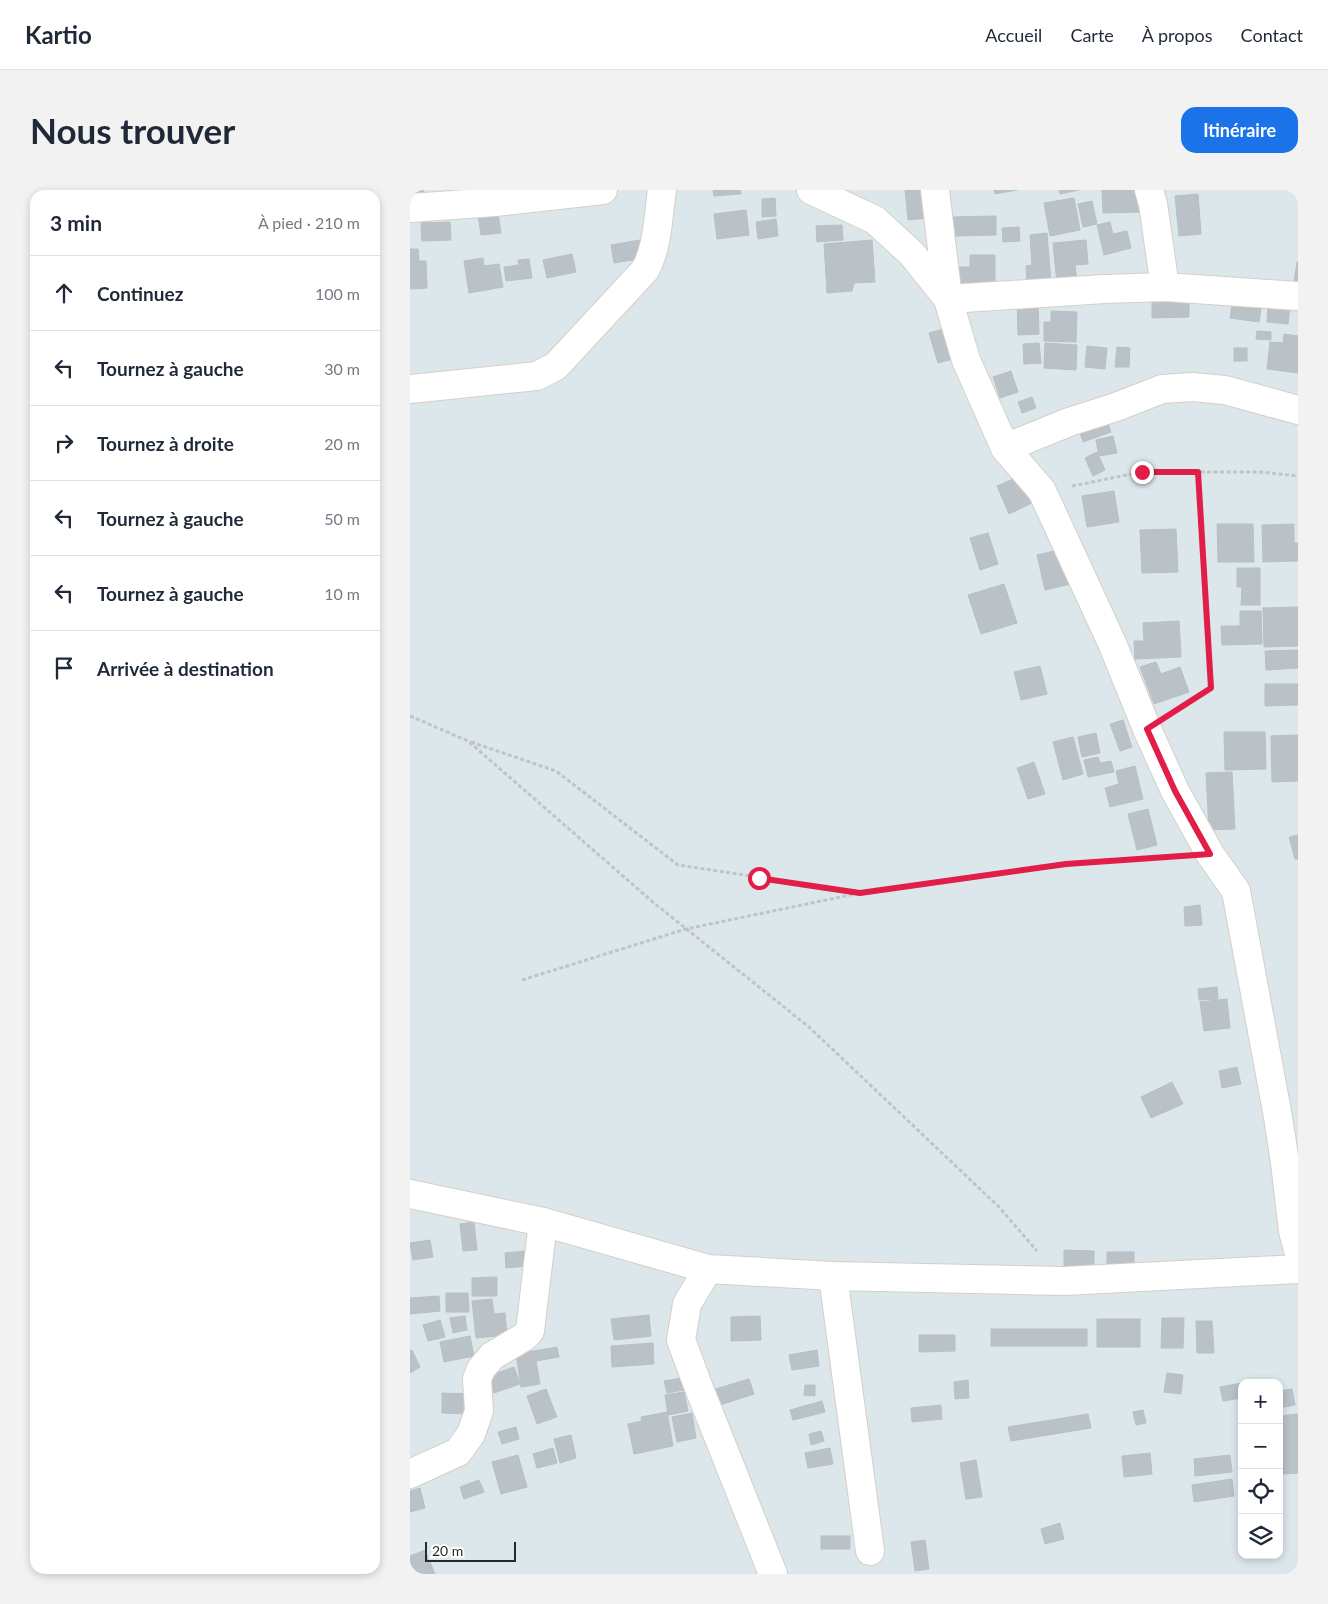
<!DOCTYPE html>
<html lang="fr">
<head>
<meta charset="utf-8">
<style>
	:root { --surface:#fff; --page:#f2f2f3; --text:#1f2937; --muted:#747a83; --line:#e0e1e3; --accent:#1a73e8 }
	body { margin:0; font-family:Lato,sans-serif; background:var(--page); color:var(--text) }
	.controls { position:absolute; right:15px; bottom:15px; display:grid; overflow:hidden; border-radius:10px; box-shadow:0 2px 8px #0003 }
	.controls button { width:45px; height:45px; display:grid; place-items:center; padding:0; border:0; border-bottom:1px solid var(--line); background:var(--surface); color:var(--text); font:25px sans-serif }
	.scale { position:absolute; left:15px; bottom:12px; width:91px; box-sizing:border-box; padding-left:5px; border:2px solid #292929; border-top:0; font-size:14px; line-height:18px; white-space:nowrap; color:#292929; -webkit-text-stroke:4px #fff; paint-order:stroke }
	.stop { position:absolute; width:15px; height:15px; margin:-11px; border:4px solid #e11d48; border-radius:50%; background:#fff }
	.stop.end { background:#e11d48; border-color:#fff; box-shadow:0 1px 5px #0008 }
	.list { margin:0; padding:0; list-style:none }
	h2 { display:flex; justify-content:space-between; align-items:center; height:65px; margin:0; padding:0 20px; font-size:21px }
	h2 small { font-size:16px; font-weight:400; color:var(--muted) }
	.list li { display:grid; grid-template-columns:32px 1fr auto; gap:15px; align-items:center; box-sizing:border-box; height:75px; padding:0 20px; border-top:1px solid var(--line) }
	.list b { display:block; font-size:19px; white-space:nowrap }
	.list em { font-size:16px; font-style:normal; color:var(--muted) }
	.icon { flex:none; width:28px; height:28px; fill:none; stroke:currentColor; stroke-width:2; stroke-linecap:round; stroke-linejoin:round }
	.map { position:relative; flex:none; width:888px; height:1384px; overflow:hidden; border-radius:15px }
	header { display:flex; align-items:center; gap:30px; box-sizing:border-box; height:70px; padding:0 25px; background:var(--surface); border-bottom:1px solid var(--line) }
	header strong { font-size:24px }
	nav { display:flex; gap:28px; margin-inline-start:auto; font-size:18px }
	.intro { display:flex; align-items:center; justify-content:space-between; box-sizing:border-box; height:120px; padding:0 30px }
	h1 { margin:0; font-size:35px }
	.button { padding:12px 22px; border-radius:15px; background:var(--accent); color:#fff; font-size:18px; font-weight:700 }
	main { display:flex; gap:30px; padding:0 30px }
	aside { flex:1; background:var(--surface); border-radius:15px; box-shadow:0 2px 8px #0003 }
	.map>svg:first-child { display:block }
	.building { fill:#bbc2c7; stroke:#b5c0c7 }
	.lines { fill:none; stroke-linecap:round; stroke-linejoin:round }
	.minor-casing { stroke:#d7cfc6; stroke-width:30 }
	.path { stroke:#c3c3c3; stroke-width:3; stroke-dasharray:4 2.5; stroke-linecap:butt }
	.minor { stroke:#fff; stroke-width:28 }
	.route { stroke:#e11d48; stroke-width:6 }
</style>
</head>
<body>
<header>
<strong>Kartio</strong>
<nav><a>Accueil</a><a>Carte</a><a>À propos</a><a>Contact</a></nav>
</header>
<div class="intro"><h1>Nous trouver</h1><a class="button">Itinéraire</a></div>
<main>
<aside>
<h2>3 min<small>À pied · 210 m</small></h2>
<ul class="list">
<li><svg class="icon" aria-label="ahead" viewBox="0 0 24 24"><path d="M12 20V5M6 11l6-6 6 6"/></svg><div><b>Continuez</b></div><em>100 m</em></li>
<li><svg class="icon" aria-label="left" viewBox="0 0 24 24"><path d="M17 20v-9H6M10 6l-5 5 5 5"/></svg><div><b>Tournez à gauche</b></div><em>30 m</em></li>
<li><svg class="icon" aria-label="right" viewBox="0 0 24 24"><path d="M7 20v-9h11M14 6l5 5-5 5"/></svg><div><b>Tournez à droite</b></div><em>20 m</em></li>
<li><svg class="icon" aria-label="left" viewBox="0 0 24 24"><path d="M17 20v-9H6M10 6l-5 5 5 5"/></svg><div><b>Tournez à gauche</b></div><em>50 m</em></li>
<li><svg class="icon" aria-label="left" viewBox="0 0 24 24"><path d="M17 20v-9H6M10 6l-5 5 5 5"/></svg><div><b>Tournez à gauche</b></div><em>10 m</em></li>
<li><svg class="icon" aria-label="arrive" viewBox="0 0 24 24"><path d="M6 21V4h12l-3 4 3 4H6"/></svg><div><b>Arrivée à destination</b></div></li>
</ul>
</aside>
<div class="map">
<svg width="888" height="1384" viewBox="0 0 888 1384">
	<rect width="100%" height="100%" fill="#dbe7eb"/>
	<g class="building">
		<polygon points="0,0 13,0 14,3 0,5"/>
		<polygon points="303,0 330,0 331,4 304,6"/>
		<polygon points="495,0 515,0 517,28 498,30"/>
		<polygon points="584,0 607,0 585,4"/>
		<polygon points="649,0 669,0 650,4"/>
		<polygon points="692,0 734,0 735,22 693,23"/>
		<polygon points="788,4 791,44 769,46 765,6"/>
		<polygon points="365,8 366,26 352,27 352,9"/>
		<polygon points="664,8 670,40 640,46 634,13"/>
		<polygon points="682,11 687,34 673,37 668,14"/>
		<polygon points="336,20 339,45 307,49 304,24"/>
		<polygon points="88,23 91,43 71,45 68,25"/>
		<polygon points="586,26 586,45 543,46 542,27"/>
		<polygon points="366,29 368,46 348,49 346,32"/>
		<polygon points="40,32 41,50 12,51 11,33"/>
		<polygon points="700,32 703,44 717,41 721,58 694,65 687,35"/>
		<polygon points="432,35 433,50 407,52 406,36"/>
		<polygon points="609,37 610,51 593,52 592,38"/>
		<polygon points="637,43 641,93 617,95 616,76 622,75 620,45"/>
		<polygon points="230,50 234,68 204,73 201,55"/>
		<polygon points="462,50 465,92 444,93 442,101 417,103 414,54"/>
		<polygon points="676,50 678,74 665,75 667,92 647,94 643,53"/>
		<polygon points="0,59 8,59 9,71 16,71 17,98 0,99"/>
		<polygon points="162,64 166,82 137,88 133,70"/>
		<polygon points="560,65 585,65 585,95 549,96 548,77 560,77"/>
		<polygon points="73,68 74,76 89,74 93,97 59,103 54,71"/>
		<polygon points="119,69 122,88 96,91 94,77 109,75 108,70"/>
		<polygon points="887,72 888,72 888,92 884,92"/>
		<polygon points="779,105 779,127 742,128 742,106"/>
		<polygon points="823,108 852,112 849,132 820,128"/>
		<polygon points="607,113 628,113 629,144 608,145"/>
		<polygon points="858,115 880,117 878,134 857,132"/>
		<polygon points="641,121 667,122 666,152 634,151 634,132 641,132"/>
		<polygon points="541,137 550,167 528,173 519,143"/>
		<polygon points="847,141 861,142 861,150 846,149"/>
		<polygon points="874,144 888,146 888,183 857,179 860,152 873,153"/>
		<polygon points="629,153 631,173 614,174 613,154"/>
		<polygon points="635,153 667,155 666,180 634,178"/>
		<polygon points="677,156 697,158 695,179 675,177"/>
		<polygon points="707,157 720,158 719,177 705,177"/>
		<rect x="824" y="158" width="13" height="13"/>
		<polygon points="601,181 608,202 590,208 583,187"/>
		<polygon points="622,207 626,218 612,223 608,212"/>
		<polygon points="696,227 701,242 673,252 668,237"/>
		<polygon points="703,246 707,263 689,266 686,250"/>
		<polygon points="687,262 695,280 683,286 675,268"/>
		<polygon points="610,286 622,313 599,324 587,296"/>
		<polygon points="704,301 709,332 677,337 672,306"/>
		<polygon points="807,334 843,334 844,372 808,372"/>
		<polygon points="884,334 884,353 888,353 888,371 853,372 852,335"/>
		<polygon points="766,339 768,382 732,383 730,340"/>
		<polygon points="578,343 588,374 570,380 560,348"/>
		<polygon points="653,359 661,394 635,400 627,365"/>
		<polygon points="827,378 850,378 850,415 831,415 832,397 827,397"/>
		<polygon points="594,394 607,433 571,444 558,405"/>
		<polygon points="888,417 888,456 854,457 853,418"/>
		<polygon points="830,421 851,421 852,454 812,455 811,436 830,436"/>
		<polygon points="769,431 771,467 725,469 724,451 734,451 733,433"/>
		<polygon points="888,460 888,478 856,480 855,461"/>
		<polygon points="746,472 751,484 770,477 779,502 744,514 730,477"/>
		<polygon points="630,476 637,504 611,510 604,482"/>
		<polygon points="855,494 888,494 888,515 855,516"/>
		<polygon points="713,530 722,557 710,561 700,534"/>
		<polygon points="814,542 855,542 856,579 815,580"/>
		<polygon points="686,543 690,563 672,567 668,547"/>
		<polygon points="888,545 888,591 862,592 861,546"/>
		<polygon points="663,547 673,584 653,590 643,552"/>
		<polygon points="688,567 690,573 701,571 704,582 678,587 674,570"/>
		<polygon points="624,572 635,604 618,609 607,578"/>
		<polygon points="725,576 733,609 700,617 695,598 709,594 706,581"/>
		<polygon points="822,582 825,639 799,640 796,583"/>
		<polygon points="738,619 747,655 727,660 718,624"/>
		<polygon points="888,645 888,669 885,669 879,647"/>
		<polygon points="790,715 792,735 775,736 774,717"/>
		<polygon points="807,797 808,809 789,810 788,799"/>
		<polygon points="817,809 820,838 794,841 790,812"/>
		<polygon points="827,877 831,894 812,898 809,881"/>
		<polygon points="762,892 773,914 741,928 731,907"/>
		<polygon points="64,1032 67,1060 53,1061 50,1034"/>
		<polygon points="20,1050 23,1067 3,1070 0,1053"/>
		<polygon points="654,1060 684,1061 684,1078 654,1077"/>
		<polygon points="115,1061 117,1076 96,1078 95,1063"/>
		<rect x="697" y="1062" width="27" height="15"/>
		<polygon points="87,1087 87,1106 62,1106 62,1088"/>
		<polygon points="36,1103 58,1103 59,1122 36,1122"/>
		<polygon points="29,1106 30,1121 0,1124 0,1108"/>
		<polygon points="82,1109 84,1124 95,1123 97,1145 66,1148 62,1111"/>
		<polygon points="239,1125 241,1146 204,1150 201,1129"/>
		<polygon points="55,1126 57,1140 43,1143 40,1128"/>
		<polygon points="350,1126 351,1150 321,1151 321,1127"/>
		<polygon points="752,1128 774,1128 773,1158 751,1158"/>
		<rect x="687" y="1129" width="43" height="28"/>
		<polygon points="30,1130 35,1147 18,1151 13,1135"/>
		<polygon points="786,1131 802,1131 804,1163 787,1163"/>
		<rect x="581" y="1139" width="96" height="17"/>
		<polygon points="509,1145 545,1145 545,1161 509,1162"/>
		<polygon points="60,1146 64,1166 34,1172 30,1152"/>
		<polygon points="243,1153 244,1174 202,1177 201,1156"/>
		<polygon points="147,1157 149,1167 126,1171 130,1194 111,1197 106,1164"/>
		<polygon points="2,1160 10,1177 0,1183 0,1161"/>
		<polygon points="407,1160 409,1176 382,1180 379,1165"/>
		<polygon points="104,1177 110,1194 84,1203 78,1186"/>
		<polygon points="757,1183 773,1185 771,1204 754,1202"/>
		<polygon points="272,1188 274,1200 257,1203 254,1191"/>
		<polygon points="339,1189 344,1204 307,1216 302,1200"/>
		<polygon points="558,1190 559,1208 545,1209 544,1192"/>
		<polygon points="832,1193 832,1208 813,1211 810,1197"/>
		<polygon points="395,1195 405,1195 405,1206 394,1205"/>
		<polygon points="136,1199 147,1227 127,1234 117,1206"/>
		<polygon points="882,1199 885,1215 869,1218 869,1201"/>
		<polygon points="274,1202 278,1221 258,1225 255,1205"/>
		<polygon points="32,1203 59,1204 59,1224 32,1223"/>
		<polygon points="412,1211 415,1222 383,1230 380,1220"/>
		<polygon points="531,1215 532,1229 502,1232 501,1218"/>
		<polygon points="733,1220 736,1233 726,1235 723,1222"/>
		<polygon points="257,1222 263,1256 224,1264 218,1234 232,1231 231,1227"/>
		<polygon points="282,1223 286,1248 267,1252 262,1227"/>
		<polygon points="678,1224 681,1238 601,1251 598,1237"/>
		<polygon points="888,1224 888,1283 873,1284 869,1226"/>
		<polygon points="106,1237 109,1249 92,1254 88,1242"/>
		<polygon points="411,1241 414,1251 401,1255 399,1244"/>
		<polygon points="161,1245 166,1268 150,1273 144,1249"/>
		<polygon points="143,1258 147,1273 127,1278 123,1264"/>
		<polygon points="420,1258 423,1274 398,1278 395,1263"/>
		<polygon points="740,1263 742,1284 714,1287 712,1266"/>
		<polygon points="108,1265 117,1297 91,1304 82,1272"/>
		<polygon points="820,1265 822,1282 785,1286 784,1269"/>
		<polygon points="566,1270 572,1307 556,1309 550,1273"/>
		<polygon points="822,1289 824,1306 784,1312 782,1295"/>
		<polygon points="69,1290 74,1302 54,1309 50,1297"/>
		<polygon points="10,1298 15,1318 0,1322 0,1301"/>
		<polygon points="650,1333 654,1349 635,1354 631,1339"/>
		<rect x="411" y="1346" width="29" height="13"/>
		<polygon points="515,1350 519,1379 505,1381 501,1352"/>
		<polygon points="15,1360 25,1384 1,1384 0,1366"/>
	</g>
	<g class="lines">
		<g class="minor-casing">
			<g id="minor">
				<polyline points="401,0 465,30 502,64 538,109 556,170 595,258 632,301 702,453 737,539 765,601 800,664 826,701 868,927 875,973 883,1041 888,1060"/>
				<polyline points="525,0 538,109 695,99 755,97 888,106"/>
				<polyline points="739,0 743,14 755,97"/>
				<polyline points="0,18 85,12 193,0"/>
				<path d="M 0,199 L 127,186 L 146,176 L 235,80 C 248,57 248,26 252,0"/>
				<polyline points="595,258 659,232 706,217 752,199 782,197 815,200 888,220"/>
				<polyline points="0,1004 133,1032 298,1079 423,1086 654,1091 888,1079"/>
				<polyline points="298,1079 277,1114 271,1150 287,1193 363,1384"/>
				<polyline points="423,1086 460,1361"/>
				<polyline points="0,1284 48,1262 61,1244 69,1221 67,1189 71,1179 82,1166 114,1147 120,1141 133,1032"/>
			</g>
		</g>
		<g class="path">
			<polyline points="662,296 732,282 850,282 888,286"/>
			<polyline points="761,524 801,498 788,282"/>
			<polyline points="0,526 58,551 244,713 399,837 589,1017 627,1061"/>
			<polyline points="61,552 146,581 268,675 448,702"/>
			<polyline points="112,790 276,739 450,703 656,673 767,666"/>
		</g>
		<use href="#minor" class="minor"/>
	</g>
	<g class="lines">
		<polyline class="route" points="349,688 450,703 656,674 800,664 765,601 737,539 801,498 788,282 732,282"/>
	</g>
</svg>
<div class="controls">
<button>+</button>
<button>−</button>
<button><svg class="icon" aria-label="locate" viewBox="0 0 24 24"><circle cx="12" cy="12" r="6"/><path d="M12 2v4M12 18v4M2 12h4M18 12h4"/></svg></button>
<button><svg class="icon" aria-label="layers" viewBox="0 0 24 24"><path d="M12 4l9 5-9 5-9-5zM3 14l9 5 9-5"/></svg></button>
</div>
<div class="scale">20 m</div>
<div class="stop" style="left:349px;top:688px"></div>
<div class="stop end" style="left:732px;top:282px"></div>
</div>
</main>
</body>
</html>
